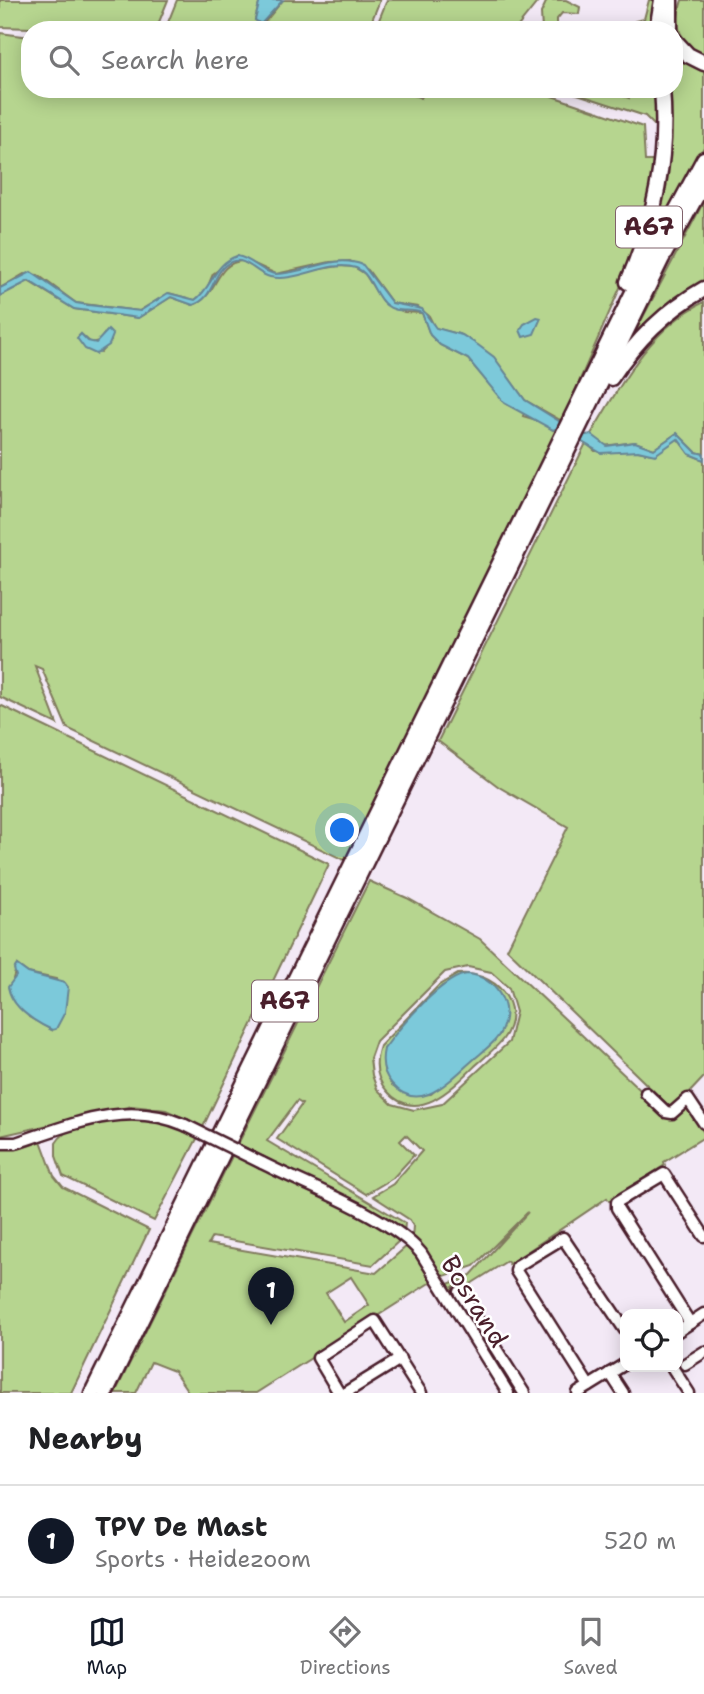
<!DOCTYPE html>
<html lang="en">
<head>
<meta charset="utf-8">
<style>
	:root { --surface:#fff; --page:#f6f6f6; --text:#202124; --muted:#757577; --line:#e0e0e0; --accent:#111827 }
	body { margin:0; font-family:"Shantell Sans",sans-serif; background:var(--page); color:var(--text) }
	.controls { position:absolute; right:21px; bottom:21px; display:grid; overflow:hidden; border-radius:14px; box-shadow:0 4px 18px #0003 }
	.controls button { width:63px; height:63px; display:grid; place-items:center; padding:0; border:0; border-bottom:2px solid var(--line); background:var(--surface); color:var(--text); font:35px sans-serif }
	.you { position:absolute; left:343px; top:831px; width:24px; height:24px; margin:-18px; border:5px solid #fff; border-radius:50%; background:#1a73e8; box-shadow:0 0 0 10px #1a73e833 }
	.badge { display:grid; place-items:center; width:46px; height:46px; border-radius:50%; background:var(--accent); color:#fff; font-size:23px; font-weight:700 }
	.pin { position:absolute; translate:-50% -58px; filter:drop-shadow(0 2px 4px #0008) }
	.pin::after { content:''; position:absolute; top:37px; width:24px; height:21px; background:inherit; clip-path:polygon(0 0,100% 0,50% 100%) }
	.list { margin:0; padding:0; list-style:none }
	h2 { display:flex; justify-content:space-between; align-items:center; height:91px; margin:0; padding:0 28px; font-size:30px }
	h2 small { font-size:23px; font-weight:400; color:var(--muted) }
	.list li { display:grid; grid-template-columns:46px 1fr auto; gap:21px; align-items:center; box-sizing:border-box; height:112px; padding:0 28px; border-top:2px solid var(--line) }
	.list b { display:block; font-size:26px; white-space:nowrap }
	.list p { margin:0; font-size:23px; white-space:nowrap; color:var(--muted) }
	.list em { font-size:23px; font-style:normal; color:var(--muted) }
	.icon { flex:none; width:38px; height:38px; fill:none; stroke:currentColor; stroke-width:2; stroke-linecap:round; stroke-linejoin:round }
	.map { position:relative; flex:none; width:704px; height:1393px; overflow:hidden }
	.search { position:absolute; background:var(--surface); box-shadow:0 4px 18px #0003; left:21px; right:21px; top:21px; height:77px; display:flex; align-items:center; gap:18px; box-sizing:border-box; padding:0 24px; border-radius:28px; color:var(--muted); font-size:26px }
	.sheet { height:203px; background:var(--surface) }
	nav { display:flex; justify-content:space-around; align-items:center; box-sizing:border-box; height:98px; border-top:2px solid var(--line); background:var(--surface); font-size:19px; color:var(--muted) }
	nav a { display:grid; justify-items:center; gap:4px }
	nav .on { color:var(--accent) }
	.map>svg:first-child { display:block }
	.green { fill:#b6d58f; stroke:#807a5d; stroke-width:2; fill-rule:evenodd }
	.water { fill:#7bc9da; stroke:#678594; stroke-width:2 }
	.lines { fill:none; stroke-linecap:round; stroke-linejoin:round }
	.minor-casing { stroke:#4a1f2b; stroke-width:15 }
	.highway-casing { stroke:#4a1f2b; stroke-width:19 }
	.minor { stroke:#fff; stroke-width:10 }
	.highway { stroke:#fff; stroke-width:14 }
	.minor-bridge-casing { stroke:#4a1f2b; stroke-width:15; stroke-linecap:butt }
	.minor-bridge { stroke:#fff; stroke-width:10 }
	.labels { text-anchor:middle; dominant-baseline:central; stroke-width:5; stroke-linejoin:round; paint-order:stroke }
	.shield { fill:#fff; stroke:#80626b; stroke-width:2 }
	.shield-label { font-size:24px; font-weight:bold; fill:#4a1f2b }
	.street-label { font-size:26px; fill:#4a1f2b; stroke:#fff }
</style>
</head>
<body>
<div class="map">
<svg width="704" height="1393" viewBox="0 0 704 1393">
	<rect width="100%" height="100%" fill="#f3e9f6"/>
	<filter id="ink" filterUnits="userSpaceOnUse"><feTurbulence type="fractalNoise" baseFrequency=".0143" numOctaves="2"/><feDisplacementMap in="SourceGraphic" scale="14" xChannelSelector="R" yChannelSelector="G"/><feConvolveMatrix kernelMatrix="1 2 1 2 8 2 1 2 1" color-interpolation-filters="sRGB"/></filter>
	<g filter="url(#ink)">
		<g class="green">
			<polygon points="0,0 168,0 157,27 94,30 0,27"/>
			<polygon points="177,0 260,0 255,20 264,23 283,0 380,0 368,30 165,30"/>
			<polygon points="387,0 539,0 515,30 375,30"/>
			<polygon points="547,0 566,0 580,7 579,14 562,13 557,19 557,30 542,30 541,13"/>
			<polygon points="649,0 660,0 654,30 633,30 635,21 644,19"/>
			<path d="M 682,0 L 704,0 L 704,56 C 679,41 673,27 682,0 Z"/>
			<polygon points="0,33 30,37 30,89 399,89 421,98 424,92 416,89 542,89 552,96 643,127 645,161 659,161 633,258 562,421 525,400 494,358 462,335 435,328 429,316 418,307 392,303 368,270 350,261 330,262 276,274 237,256 213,274 206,291 195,300 169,293 139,311 76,303 38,275 24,274 0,288"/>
			<polygon points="674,45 704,65 704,147 638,265 666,89 674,89"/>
			<polygon points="562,89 605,89 629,98 629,89 658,89 661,126 654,125 645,116"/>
			<polygon points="704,201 704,286 621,359"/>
			<path d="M 242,261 L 272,277 L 339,266 L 354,267 L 365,274 L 382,301 L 404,312 L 422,313 L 430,335 L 440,345 L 468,359 L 506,404 L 524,413 L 523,416 L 540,421 L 553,430 L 558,428 L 346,861 L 67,728 L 42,669 L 35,666 L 57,724 L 0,697 L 0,296 L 28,281 L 74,309 L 138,318 L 171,297 L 193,305 C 218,297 214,263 242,261 ZM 81,334 L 91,343 L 99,341 L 104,334 L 111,341 L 101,352 L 78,337 Z"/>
			<path d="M 704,302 L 704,454 L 696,452 L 677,433 L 654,449 L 635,442 L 603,446 L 591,434 C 621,384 650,328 704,302 Z"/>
			<polygon points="678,439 689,454 704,460 704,1077 673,1110 507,949 568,827 499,787 438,741 586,443 595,451 638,451 651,454"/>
			<path d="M 0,705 L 329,864 L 203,1127 L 166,1110 L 132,1106 L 0,1136 ZM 17,965 L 28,973 L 56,979 L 52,1030 L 29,1017 L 13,979 Z"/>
			<path d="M 369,881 L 407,898 L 480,939 L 670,1118 L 687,1106 L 704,1133 L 704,1137 L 664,1162 L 665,1165 L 609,1201 L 607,1198 L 509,1264 L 507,1261 L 466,1287 L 462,1281 L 453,1287 L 510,1378 L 508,1383 L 448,1284 L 471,1275 L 528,1212 L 474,1266 L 441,1277 L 412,1238 L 413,1226 L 410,1220 L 373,1196 L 393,1184 L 422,1151 L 406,1135 L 400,1141 L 414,1155 L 393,1178 L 366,1194 L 277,1139 L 302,1104 L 297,1101 L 267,1141 L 405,1223 L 404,1233 L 363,1206 L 238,1144 ZM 468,967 L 491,972 L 509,988 L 516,1012 L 509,1042 L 442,1104 L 414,1110 L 392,1104 L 377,1089 L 372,1075 L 370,1058 L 376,1041 L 445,972 Z"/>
			<path d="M 458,974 C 493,970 528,1004 503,1039 C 496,1048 485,1057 476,1065 C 454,1087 417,1126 387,1091 C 375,1078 375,1061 380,1046 L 439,985 ZM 474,975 L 489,982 L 505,1009 L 499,1035 L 431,1094 L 410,1095 L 392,1085 L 384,1070 L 384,1049 L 442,986 Z"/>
			<path d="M 118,1117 L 158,1118 L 199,1135 L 154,1221 L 63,1176 L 56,1156 L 56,1143 C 68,1123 97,1122 118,1117 Z"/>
			<polygon points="40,1138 54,1176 63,1187 149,1230 71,1393 0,1393 0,1143"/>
			<path d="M 234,1152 L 378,1222 L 400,1240 L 373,1265 L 212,1237 L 208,1244 L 376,1273 L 408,1245 L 434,1280 L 256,1393 L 189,1393 L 174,1371 L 151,1362 L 136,1393 L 115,1393 ZM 351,1277 L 369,1305 L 344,1322 L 326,1293 Z"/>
		</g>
		<g class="water">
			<polygon points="260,0 283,0 261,24 255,20"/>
			<path d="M 237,256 C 252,258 261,273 276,274 C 306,274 333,253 363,265 L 392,303 L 422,309 L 436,328 L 462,335 L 478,345 L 494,357 L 525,400 L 562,423 L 586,435 L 591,434 L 607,446 L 635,442 L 654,449 L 677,433 L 696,452 L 704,454 L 704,460 L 689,454 L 678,439 L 655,455 L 638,451 L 601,453 L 558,428 L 553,430 L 504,403 L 468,359 L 440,345 L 430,335 L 422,313 C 410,308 397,314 386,305 C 373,295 372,274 356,268 C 328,259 298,283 270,277 C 256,274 246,256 231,262 C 211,271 216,298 193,305 L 171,297 L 138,318 L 74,309 L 29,281 L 0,296 L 0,288 L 31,272 L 76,303 L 88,305 L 140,311 L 168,293 L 195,300 C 213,287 213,264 237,256 Z"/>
			<polygon points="537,317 541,318 534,334 523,337 520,330 524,324"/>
			<polygon points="108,330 113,335 109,345 96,354 85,349 77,338 81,334 88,341 96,343"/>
			<path d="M 17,965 L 28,973 L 65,983 L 68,987 L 65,1012 L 56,1029 L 52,1030 C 35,1022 12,1008 8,987 L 16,976 L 14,969 Z"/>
			<path d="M 469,974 C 495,978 513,1004 502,1029 C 497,1042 483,1051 473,1060 C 451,1079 420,1116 392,1084 C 383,1074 381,1062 384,1049 C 399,1028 444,974 469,974 Z"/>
		</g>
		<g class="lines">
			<g class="minor-casing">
				<g id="minor">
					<polyline points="646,1093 666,1112 672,1113 688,1099 704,1123"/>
					<path d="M 0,1143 L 16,1143 C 73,1124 126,1100 185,1125"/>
					<path d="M 262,1163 C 307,1186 390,1216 421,1253 L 508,1393"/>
					<polyline points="460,1292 524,1393"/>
					<polyline points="690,1323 617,1208 617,1202 664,1174 704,1236"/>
					<polyline points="678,1331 704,1314"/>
					<polyline points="685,1364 704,1352"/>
					<polyline points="672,1367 689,1393"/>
					<polyline points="610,1373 623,1393"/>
					<polyline points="589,1386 516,1271 517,1266 563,1238 625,1330"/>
					<polyline points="339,1393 318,1358 375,1321 421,1393"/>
					<polyline points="345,1393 400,1359"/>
					<polyline points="578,1393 625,1364"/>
				</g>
			</g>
			<g class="highway-casing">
				<g id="highway">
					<polyline points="657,30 662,0"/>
					<polyline points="670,30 670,0"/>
					<polyline points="674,40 688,55 704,63"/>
					<path d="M 628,282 C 655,219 668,158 662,89"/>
					<path d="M 611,378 C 636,340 665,311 704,289"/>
					<polyline points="92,1393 641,276 704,159"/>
					<polyline points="105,1393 662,258 704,182"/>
				</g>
			</g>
			<use href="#minor" class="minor"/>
			<use href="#highway" class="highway"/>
			<g class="minor-bridge-casing">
				<polyline id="minor-bridge" points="185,1125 262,1163"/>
			</g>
			<use href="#minor-bridge" class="minor-bridge"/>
		</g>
	</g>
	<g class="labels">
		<g class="shield">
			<rect x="616" y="206.5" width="66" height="41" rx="5"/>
			<rect x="252" y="980.5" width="66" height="41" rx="5"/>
		</g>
		<g class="shield-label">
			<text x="649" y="227">A67</text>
			<text x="285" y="1001">A67</text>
		</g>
		<g class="street-label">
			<text transform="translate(475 1301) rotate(58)">Bosrand</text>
		</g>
	</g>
</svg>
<div class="controls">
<button><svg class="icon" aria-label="locate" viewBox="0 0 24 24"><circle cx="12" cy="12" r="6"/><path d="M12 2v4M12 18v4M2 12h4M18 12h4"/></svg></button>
</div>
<div class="you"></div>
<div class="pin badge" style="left:271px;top:1325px">1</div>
<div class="search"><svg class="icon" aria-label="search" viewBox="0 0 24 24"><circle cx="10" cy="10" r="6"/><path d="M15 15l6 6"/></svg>Search here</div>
</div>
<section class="sheet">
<h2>Nearby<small></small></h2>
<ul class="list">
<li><span class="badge">1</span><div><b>TPV De Mast</b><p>Sports · Heidezoom</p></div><em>520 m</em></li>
</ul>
</section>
<nav>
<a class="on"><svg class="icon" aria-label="map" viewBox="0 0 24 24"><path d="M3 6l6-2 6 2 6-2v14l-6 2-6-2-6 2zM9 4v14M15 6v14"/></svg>Map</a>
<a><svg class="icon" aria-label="directions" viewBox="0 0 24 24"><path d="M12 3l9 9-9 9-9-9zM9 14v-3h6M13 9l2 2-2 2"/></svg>Directions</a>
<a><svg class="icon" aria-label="saved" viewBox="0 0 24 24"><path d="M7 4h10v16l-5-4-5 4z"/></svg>Saved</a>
</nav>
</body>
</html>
